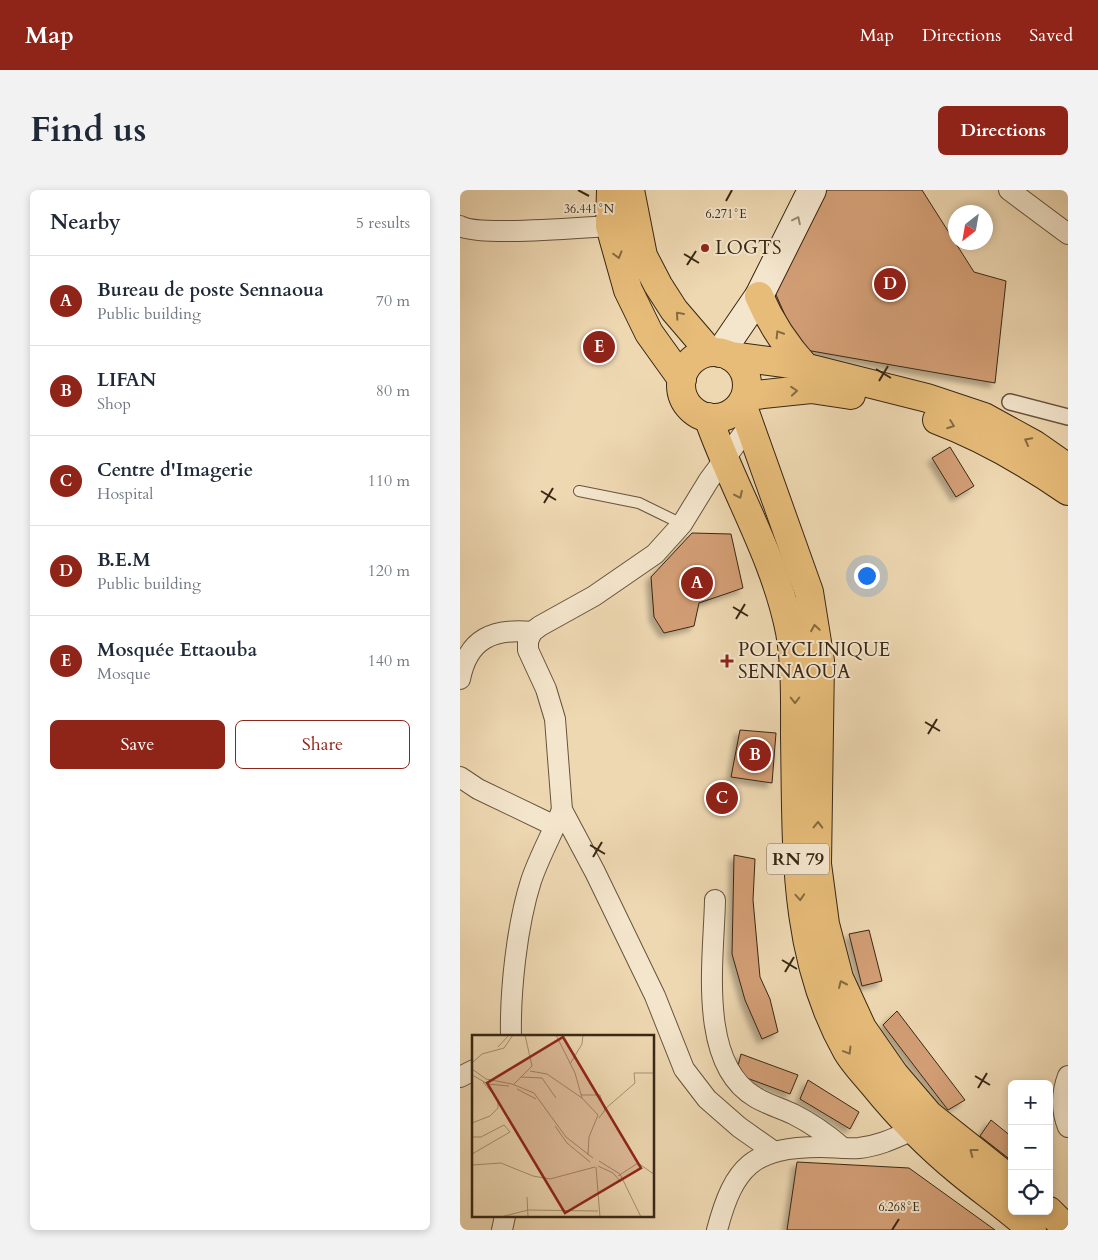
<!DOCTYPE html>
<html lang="en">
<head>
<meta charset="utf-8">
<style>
	:root { --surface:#fff; --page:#f2f2f3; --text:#1f2937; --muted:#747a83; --line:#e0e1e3; --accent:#8f2418 }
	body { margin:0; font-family:Cardo,serif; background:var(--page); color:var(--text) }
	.controls { position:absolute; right:15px; bottom:15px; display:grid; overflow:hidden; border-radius:8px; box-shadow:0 2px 8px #0003 }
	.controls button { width:45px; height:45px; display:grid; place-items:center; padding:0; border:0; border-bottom:1px solid var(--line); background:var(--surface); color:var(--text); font:25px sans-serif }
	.compass { position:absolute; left:488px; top:15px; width:45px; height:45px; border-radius:50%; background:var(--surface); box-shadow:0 2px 8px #0003; rotate:211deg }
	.you { position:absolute; left:406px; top:385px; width:18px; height:18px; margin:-12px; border:4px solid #fff; border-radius:50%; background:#1a73e8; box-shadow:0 0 0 8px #1a73e833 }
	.badge { display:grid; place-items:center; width:32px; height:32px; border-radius:50%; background:var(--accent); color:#fff; font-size:16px; font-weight:700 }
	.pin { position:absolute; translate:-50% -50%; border:2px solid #fff; box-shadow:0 1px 5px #0006 }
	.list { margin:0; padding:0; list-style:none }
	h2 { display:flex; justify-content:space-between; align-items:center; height:65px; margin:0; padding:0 20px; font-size:21px }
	h2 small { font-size:16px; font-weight:400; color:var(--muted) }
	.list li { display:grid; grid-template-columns:32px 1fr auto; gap:15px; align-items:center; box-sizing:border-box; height:90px; padding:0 20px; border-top:1px solid var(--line) }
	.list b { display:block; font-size:19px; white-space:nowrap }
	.list p { margin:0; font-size:16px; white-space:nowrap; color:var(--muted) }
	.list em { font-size:16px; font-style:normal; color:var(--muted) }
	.actions { display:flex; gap:10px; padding:15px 20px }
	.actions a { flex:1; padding:11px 0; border:1px solid var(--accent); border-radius:8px; text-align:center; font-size:18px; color:var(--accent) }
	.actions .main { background:var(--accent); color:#fff }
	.icon { flex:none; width:28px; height:28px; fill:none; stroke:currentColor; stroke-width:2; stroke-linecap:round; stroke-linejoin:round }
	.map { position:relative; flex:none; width:608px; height:1040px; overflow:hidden; border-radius:8px }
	header { display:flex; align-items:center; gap:30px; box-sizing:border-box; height:70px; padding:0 25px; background:var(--accent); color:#fff }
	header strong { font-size:24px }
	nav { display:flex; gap:28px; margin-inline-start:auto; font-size:18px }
	.intro { display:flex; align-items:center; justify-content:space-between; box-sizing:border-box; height:120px; padding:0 30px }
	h1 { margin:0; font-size:35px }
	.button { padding:12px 22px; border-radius:8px; background:var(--accent); color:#fff; font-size:18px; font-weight:700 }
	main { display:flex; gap:30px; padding:0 30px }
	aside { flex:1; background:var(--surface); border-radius:8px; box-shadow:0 2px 8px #0003 }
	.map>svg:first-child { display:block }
	.building { fill:#d39e74; stroke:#382714; filter:url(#shadow) }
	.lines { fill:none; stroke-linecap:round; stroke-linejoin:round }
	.service-casing { stroke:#66533c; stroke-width:12 }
	.pedestrian-casing { stroke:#66533c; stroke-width:18 }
	.minor-casing { stroke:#66533c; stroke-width:22 }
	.secondary-casing { stroke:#382714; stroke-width:30 }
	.primary-casing { stroke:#382714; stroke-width:30 }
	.service { stroke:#f4e6cd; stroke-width:10 }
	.pedestrian { stroke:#f4e6cd; stroke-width:15 }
	.minor { stroke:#f4e6cd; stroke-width:20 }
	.secondary { stroke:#f4e6cd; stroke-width:28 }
	.primary { stroke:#e7bc79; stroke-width:28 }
	.oneway { stroke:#968670 }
	.oneway2 { stroke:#876a41 }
	.ticks { fill:none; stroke:#382714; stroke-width:2 }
	.poi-dot { fill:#8f2418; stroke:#f4e6cd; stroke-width:2 }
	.labels { text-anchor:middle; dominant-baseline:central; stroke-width:4; stroke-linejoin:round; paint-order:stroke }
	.shield { fill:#f4e6cd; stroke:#70604c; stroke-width:1 }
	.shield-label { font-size:18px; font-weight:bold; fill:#382714 }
	.poi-label { font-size:19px; fill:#382714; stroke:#f4e6cd; text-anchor:start }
	.inset-road { fill:none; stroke:#a59173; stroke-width:1 }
	.view { fill:#8f2418; fill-opacity:0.15; stroke:#8f2418; stroke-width:2.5 }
	.inset-edge { fill:none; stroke:#382714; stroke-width:2.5 }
	.ticks-label { font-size:12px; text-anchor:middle; fill:#382714; stroke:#f4e6cd; stroke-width:4; stroke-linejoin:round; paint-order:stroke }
</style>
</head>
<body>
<header>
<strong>Map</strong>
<nav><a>Map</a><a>Directions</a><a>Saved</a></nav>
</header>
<div class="intro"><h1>Find us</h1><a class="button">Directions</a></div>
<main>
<aside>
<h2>Nearby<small>5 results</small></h2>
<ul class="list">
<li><span class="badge">A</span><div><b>Bureau de poste Sennaoua</b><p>Public building</p></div><em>70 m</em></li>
<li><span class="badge">B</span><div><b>LIFAN</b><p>Shop</p></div><em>80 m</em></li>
<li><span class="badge">C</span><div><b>Centre d'Imagerie</b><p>Hospital</p></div><em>110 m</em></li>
<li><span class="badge">D</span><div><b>B.E.M</b><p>Public building</p></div><em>120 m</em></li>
<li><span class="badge">E</span><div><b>Mosquée Ettaouba</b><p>Mosque</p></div><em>140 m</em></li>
</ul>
<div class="actions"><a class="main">Save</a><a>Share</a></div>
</aside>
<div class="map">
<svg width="608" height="1040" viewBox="0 0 608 1040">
	<defs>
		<filter id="shadow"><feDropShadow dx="-4.5" dy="4.5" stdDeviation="2.5" flood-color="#0004"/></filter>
	</defs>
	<rect width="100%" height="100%" fill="#eed8b2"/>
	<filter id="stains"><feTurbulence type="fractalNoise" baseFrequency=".004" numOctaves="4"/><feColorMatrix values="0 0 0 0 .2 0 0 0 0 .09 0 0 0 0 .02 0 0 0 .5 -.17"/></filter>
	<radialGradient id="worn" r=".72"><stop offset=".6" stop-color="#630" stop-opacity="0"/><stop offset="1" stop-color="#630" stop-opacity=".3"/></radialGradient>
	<g class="building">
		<polygon points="362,0 462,0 514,82 546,91 535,193 340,159 313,98"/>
		<polygon points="490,257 514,296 496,307 472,268"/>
		<polygon points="232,343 271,344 283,398 239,413 234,436 204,443 194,427 191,387"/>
		<polygon points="280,540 316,543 312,593 271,587"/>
		<polygon points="274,665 295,669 293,710 300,787 310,809 318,842 302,849 285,810 272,764"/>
		<polygon points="409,740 422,791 402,796 389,744"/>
		<polygon points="437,821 505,910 488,920 423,835"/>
		<polygon points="281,864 338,885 330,904 276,884"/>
		<polygon points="348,890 399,922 390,939 340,909"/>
		<polygon points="531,930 552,947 552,971 520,946"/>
		<polygon points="337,972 449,978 535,1040 327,1040"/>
	</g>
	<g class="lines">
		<g class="service-casing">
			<polyline id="service" points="119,301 179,313 222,334"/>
		</g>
		<g class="pedestrian-casing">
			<polyline id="pedestrian" points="550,212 608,227"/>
		</g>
		<g class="minor-casing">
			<g id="minor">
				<polyline points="549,0 608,44"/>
				<path d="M 0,36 C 18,47 123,37 150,36 L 162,31"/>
				<polyline points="289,236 249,290 222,334 195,364 134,406 80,436 72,442 68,451 68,460 86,499 95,529 102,620 135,682 195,806 224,879 247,909 279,937 313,961"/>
				<path d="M 0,489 C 8,448 34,438 72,442"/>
				<polyline points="0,587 18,599 95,636"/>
				<path d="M 255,710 C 254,767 237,873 295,907 C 306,914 320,918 333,924 C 351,933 368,945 383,958"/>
				<path d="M 51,846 C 50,800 57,735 71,691 C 79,667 92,644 102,620"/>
				<path d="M 608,886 C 602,902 601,920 608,937"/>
				<polyline points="0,887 14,880"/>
				<polyline points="42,1040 45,1026"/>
				<path d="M 257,1040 C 274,976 293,957 361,957 C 373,957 386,959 399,958 C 419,956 435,948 453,940"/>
			</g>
		</g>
		<g class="secondary-casing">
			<polyline id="secondary" points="260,163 299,106 352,0"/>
		</g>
		<g class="primary-casing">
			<g id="primary">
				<polyline points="151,0 150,36 168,100 189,143 222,189"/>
				<polyline points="170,0 183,66 198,95 214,120 250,162"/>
				<path d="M 299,106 C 311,134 326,156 346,178"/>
				<circle cx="254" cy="195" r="33"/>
				<polyline points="270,166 332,174 467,208 524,227 575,255 608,278"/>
				<polyline points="286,206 351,199 391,205"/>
				<polyline points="282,214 349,402 360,471 357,674 365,734 379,788 402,838 434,884 469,925 552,991"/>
				<path d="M 248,227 C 273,299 315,366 330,442 C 336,476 335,512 335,547 C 337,656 332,764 387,861 C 394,873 404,883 413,894 C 439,926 468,956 500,982 C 524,1002 550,1019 572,1040"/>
				<path d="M 477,230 C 525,248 567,273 608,301"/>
				<polyline points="589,1021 608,1040"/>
			</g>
		</g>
		<use href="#service" class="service"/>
		<use href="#pedestrian" class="pedestrian"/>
		<use href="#minor" class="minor"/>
		<use href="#secondary" class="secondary"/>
		<use href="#primary" class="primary"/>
	</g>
	<defs><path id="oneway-chevron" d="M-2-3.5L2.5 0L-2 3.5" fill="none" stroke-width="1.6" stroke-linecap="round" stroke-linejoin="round" transform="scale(1.25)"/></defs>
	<use class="oneway" href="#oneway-chevron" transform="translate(337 30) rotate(-64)"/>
	<g class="oneway2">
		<use href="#oneway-chevron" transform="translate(158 65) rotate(74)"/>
		<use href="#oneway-chevron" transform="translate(219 125) rotate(-131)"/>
		<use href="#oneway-chevron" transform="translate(319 144) rotate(-122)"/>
		<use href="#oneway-chevron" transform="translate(334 201) rotate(-5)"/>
		<use href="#oneway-chevron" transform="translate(491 235) rotate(20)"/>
		<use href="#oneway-chevron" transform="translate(568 251) rotate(-152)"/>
		<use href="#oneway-chevron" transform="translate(279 305) rotate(65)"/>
		<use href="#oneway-chevron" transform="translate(355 438) rotate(-99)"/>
		<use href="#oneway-chevron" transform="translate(335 510) rotate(90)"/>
		<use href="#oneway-chevron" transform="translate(358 635) rotate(-89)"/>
		<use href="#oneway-chevron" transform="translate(340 707) rotate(86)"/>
		<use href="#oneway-chevron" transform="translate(382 794) rotate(-114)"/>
		<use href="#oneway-chevron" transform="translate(388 861) rotate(59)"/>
		<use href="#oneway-chevron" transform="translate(513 962) rotate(-143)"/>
	</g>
	<path class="ticks" d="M 118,0 L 129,6M 266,11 L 272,0M 224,64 L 239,73M 227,75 L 236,61M 416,179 L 431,188M 419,191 L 428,176M 81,301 L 96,310M 84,313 L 93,298M 273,417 L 288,426M 276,429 L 285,414M 465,532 L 480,541M 468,544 L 477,529M 130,655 L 145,664M 133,667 L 142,652M 322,770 L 337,779M 325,782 L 334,767M 515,886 L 530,895M 518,898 L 527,883M 432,1040 L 439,1029"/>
	<g class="poi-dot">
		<circle cx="245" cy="58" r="5"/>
		<path d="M264.5 463.5h5v5h5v5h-5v5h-5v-5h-5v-5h5z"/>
	</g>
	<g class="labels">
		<rect class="shield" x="307" y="653.5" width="62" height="31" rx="4"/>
		<g class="shield-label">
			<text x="338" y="669">RN 79</text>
		</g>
		<g class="poi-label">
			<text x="255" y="58">LOGTS</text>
			<text x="278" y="460">POLYCLINIQUE<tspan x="278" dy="22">SENNAOUA</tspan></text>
		</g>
	</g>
	<g transform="translate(12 845)">
		<rect width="182" height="182" fill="#eed8b2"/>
		<path class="inset-road" d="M 84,0 L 103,38 L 110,63M 26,12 L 37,0M 0,28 L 10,19 L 32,13 L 41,0M 98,29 L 110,9 L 111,0M 0,34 L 14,44 L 40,49 L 62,58 L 94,102 L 121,123M 58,36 L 75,39 L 110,63 L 126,80 L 117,102 L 116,120M 0,40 L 16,49 L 37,51M 49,42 L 70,43 L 84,63M 42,49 L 60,31 L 53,0M 45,54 L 64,64M 109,60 L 128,60 L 133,75 L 127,83M 133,74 L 163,48 L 162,38 L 183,38M 0,88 L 18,81 L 26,73 L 26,65 L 11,47M 83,91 L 95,108 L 118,127M 0,102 L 9,102 L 32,90 L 38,97 L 0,119M 127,126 L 148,139 L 169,182M 0,130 L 29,128 L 61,141 L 78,144 L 123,132M 126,131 L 141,138 L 149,147M 124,132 L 128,182M 146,141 L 166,128 L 183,140M 55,162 L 56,182M 29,182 L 56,175 L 126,176"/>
		<path class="view" d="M 91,2 L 169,133 L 93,178 L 15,48 Z"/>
		<rect width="182" height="182" class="inset-edge"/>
	</g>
	<g class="ticks-label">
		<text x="129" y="23">36.441°N</text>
		<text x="266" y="28">6.271°E</text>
		<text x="439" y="1021">6.268°E</text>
	</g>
	<rect width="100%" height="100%" filter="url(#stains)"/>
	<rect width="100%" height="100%" fill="url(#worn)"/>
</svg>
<div class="controls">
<button>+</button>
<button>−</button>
<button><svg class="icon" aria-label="locate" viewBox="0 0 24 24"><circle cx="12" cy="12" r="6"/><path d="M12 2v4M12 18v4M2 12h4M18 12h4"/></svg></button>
</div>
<svg class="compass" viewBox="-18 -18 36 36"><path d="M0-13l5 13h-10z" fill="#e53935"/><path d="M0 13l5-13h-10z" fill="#747a83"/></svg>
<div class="you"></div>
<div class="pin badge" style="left:237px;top:393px">A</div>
<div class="pin badge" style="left:295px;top:565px">B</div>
<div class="pin badge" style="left:262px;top:608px">C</div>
<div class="pin badge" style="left:430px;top:94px">D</div>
<div class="pin badge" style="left:139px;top:157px">E</div>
</div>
</main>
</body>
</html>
